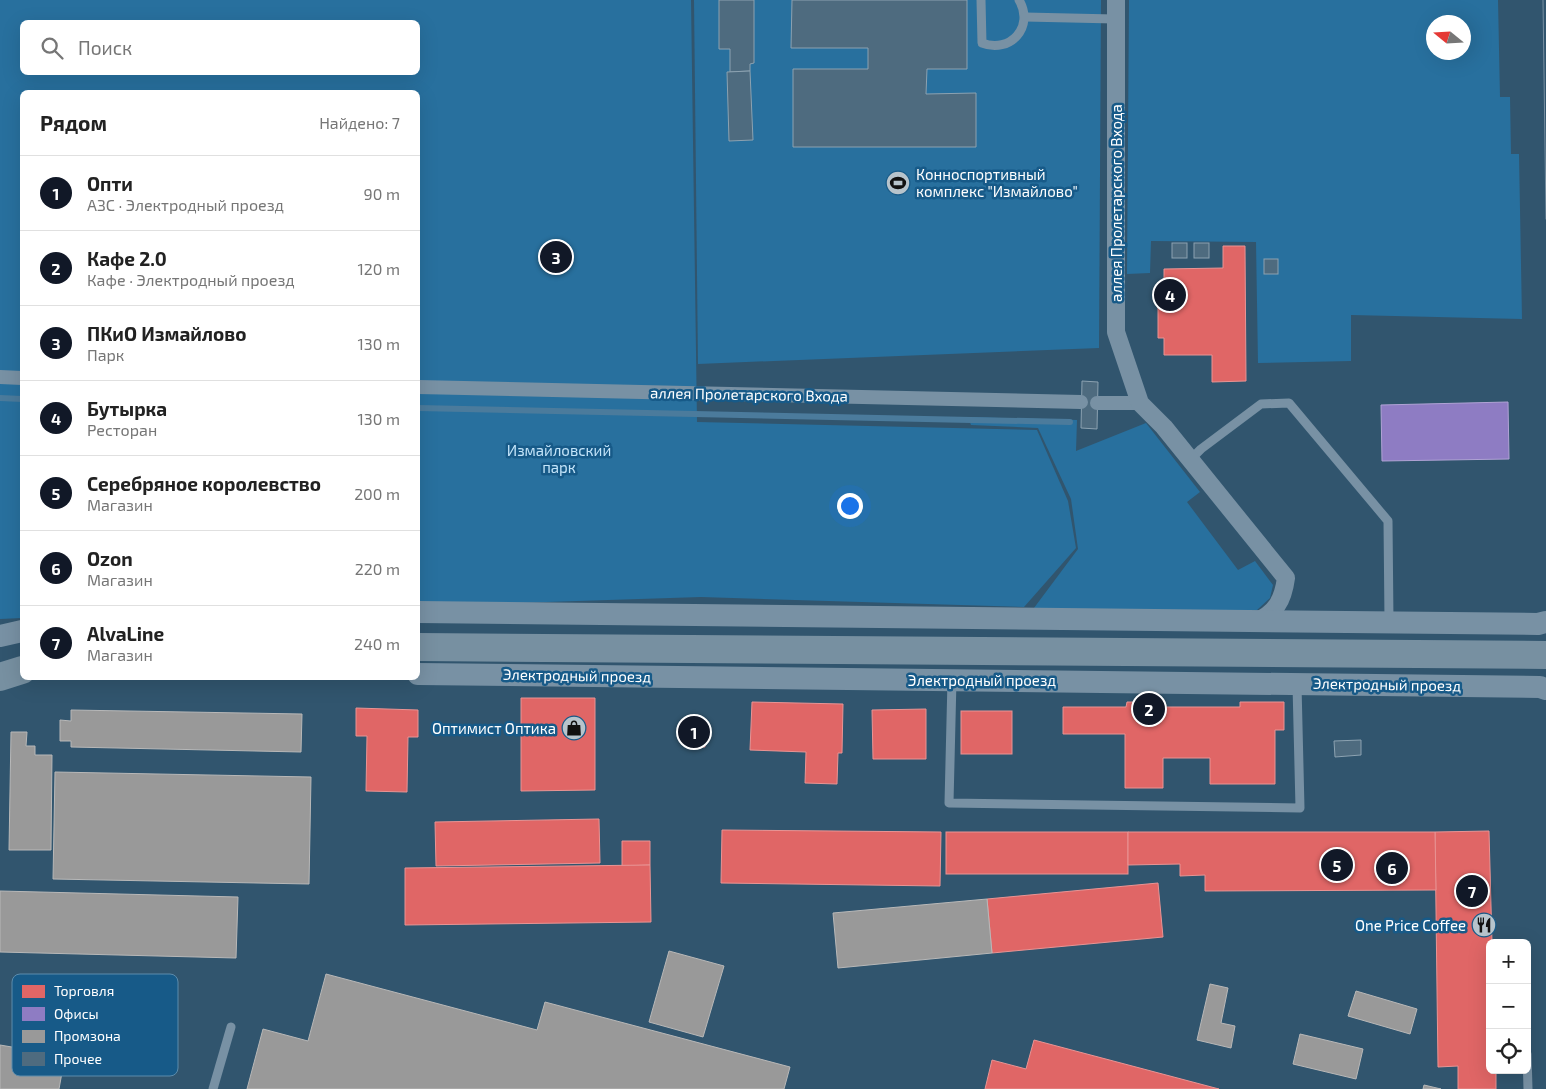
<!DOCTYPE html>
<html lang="ru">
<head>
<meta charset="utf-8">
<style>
	:root { --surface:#fff; --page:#f6f6f6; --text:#222; --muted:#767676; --line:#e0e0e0; --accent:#111827 }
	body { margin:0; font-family:"Exo 2",sans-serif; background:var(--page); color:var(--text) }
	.controls { position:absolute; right:15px; bottom:15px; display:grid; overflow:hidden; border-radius:8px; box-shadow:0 5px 20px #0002 }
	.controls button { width:45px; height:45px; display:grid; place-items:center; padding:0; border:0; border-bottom:1px solid var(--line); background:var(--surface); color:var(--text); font:25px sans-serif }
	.compass { position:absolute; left:1426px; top:15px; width:45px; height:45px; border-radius:50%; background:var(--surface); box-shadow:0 5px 20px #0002; rotate:288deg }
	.you { position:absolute; left:849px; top:505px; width:18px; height:18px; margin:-12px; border:4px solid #fff; border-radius:50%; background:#1a73e8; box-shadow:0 0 0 8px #1a73e833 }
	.badge { display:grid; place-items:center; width:32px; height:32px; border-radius:50%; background:var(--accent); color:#fff; font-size:16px; font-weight:700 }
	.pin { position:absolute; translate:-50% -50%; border:2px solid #fff; box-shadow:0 1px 5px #0006 }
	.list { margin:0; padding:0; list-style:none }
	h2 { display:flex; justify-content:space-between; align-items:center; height:65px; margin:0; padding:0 20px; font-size:21px }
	h2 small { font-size:16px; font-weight:400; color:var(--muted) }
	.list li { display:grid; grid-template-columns:32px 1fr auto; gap:15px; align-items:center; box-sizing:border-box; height:75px; padding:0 20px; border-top:1px solid var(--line) }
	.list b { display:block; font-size:19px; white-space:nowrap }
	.list p { margin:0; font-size:16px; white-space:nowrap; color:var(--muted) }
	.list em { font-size:16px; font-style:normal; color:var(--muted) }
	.icon { flex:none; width:28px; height:28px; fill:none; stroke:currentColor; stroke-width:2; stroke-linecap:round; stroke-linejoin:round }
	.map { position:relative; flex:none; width:1546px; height:1089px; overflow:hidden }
	.search { position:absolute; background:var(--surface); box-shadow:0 5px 20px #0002; left:20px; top:20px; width:400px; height:55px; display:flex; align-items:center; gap:12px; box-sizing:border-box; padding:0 18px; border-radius:8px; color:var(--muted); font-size:19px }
	.panel { position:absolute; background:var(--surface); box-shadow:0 5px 20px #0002; left:20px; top:90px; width:400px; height:590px; border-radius:8px }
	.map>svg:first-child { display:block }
	.green { fill:#28709e; fill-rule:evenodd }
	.shops { fill:#e06666; stroke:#e99494 }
	.offices { fill:#8e7cc3; stroke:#b0a3d5 }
	.industry { fill:#999; stroke:#b8b8b8 }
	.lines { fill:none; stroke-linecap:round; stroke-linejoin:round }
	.stream { stroke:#4b7b9c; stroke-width:6 }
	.building { fill:#4e6b7f; stroke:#8ca2b1 }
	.service { stroke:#7891a4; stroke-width:9 }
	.pedestrian { stroke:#7891a4; stroke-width:14 }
	.minor { stroke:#7891a4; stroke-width:18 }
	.tertiary { stroke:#7891a4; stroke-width:22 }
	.primary { stroke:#7790a1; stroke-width:28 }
	.tram { stroke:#7991a3; stroke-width:1 }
	.labels { text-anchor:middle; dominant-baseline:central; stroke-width:5; stroke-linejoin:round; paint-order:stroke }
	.poi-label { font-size:15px; fill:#fff; stroke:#175a88; text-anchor:end }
	.street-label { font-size:15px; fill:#fff; stroke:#175a88 }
	.park-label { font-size:15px; fill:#c4e5fa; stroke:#175a88 }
	.key { fill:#175a88; stroke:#5d8cac; stroke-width:1 }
	.key-label { font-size:14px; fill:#fff }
</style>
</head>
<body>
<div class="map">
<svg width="1546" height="1089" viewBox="0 0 1546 1089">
	<rect width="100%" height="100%" fill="#31556e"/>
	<g class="green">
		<path d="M 0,0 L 691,0 L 697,422 L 1037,430 L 1068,501 L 1076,548 L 1024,607 L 701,597 L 418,606 L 418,92 L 22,92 L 22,618 L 0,619 ZM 22,22 L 418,22 L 418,72 L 22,72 Z"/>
		<polygon points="694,0 1101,0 1099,348 698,364"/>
		<path d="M 1129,0 L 1498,0 L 1500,97 L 1510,97 L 1511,154 L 1519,154 L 1522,319 L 1351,315 L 1351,361 L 1258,363 L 1256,242 L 1151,241 L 1150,273 L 1127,274 ZM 1434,22 L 1464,22 L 1464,52 L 1434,52 Z"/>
		<polygon points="968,417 1077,420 1076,451 1146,423 1200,492 1187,502 1238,570 1255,561 1273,585 1270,598 1257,610 1031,612 1078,549 1071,499 1038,428 971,425"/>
	</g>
	<g class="shops">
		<polygon points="1223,246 1245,246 1246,381 1212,382 1212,355 1164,355 1164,338 1158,338 1158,284 1164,284 1164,269 1223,268"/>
		<polygon points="521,698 595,698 595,790 521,791"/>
		<polygon points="752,702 843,704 842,753 838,753 837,784 805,783 806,752 750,750"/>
		<polygon points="1127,702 1159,702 1159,707 1240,707 1240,702 1284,702 1284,730 1275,730 1275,784 1210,784 1210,758 1163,758 1163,788 1125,788 1125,734 1063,734 1063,707 1126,707"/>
		<polygon points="356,708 418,710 418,737 408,737 407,792 366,791 367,736 356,736"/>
		<polygon points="926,709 926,759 873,759 872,710"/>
		<rect x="961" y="711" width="51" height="43"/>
		<polygon points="705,725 705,747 687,747 686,726"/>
		<polygon points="599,819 600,863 436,866 435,822"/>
		<polygon points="722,830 941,832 940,886 721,883"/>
		<polygon points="1489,831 1492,943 1490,943 1490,1070 1496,1070 1496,1089 1458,1089 1458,1066 1438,1067 1435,832"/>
		<rect x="946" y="832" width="182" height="42"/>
		<polygon points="1128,832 1435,832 1436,890 1205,891 1205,875 1180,876 1180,864 1128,865"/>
		<polygon points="622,841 650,841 650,865 622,866"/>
		<polygon points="650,865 651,922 405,925 405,868"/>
		<polygon points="1158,883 1163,937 992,953 987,899"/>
		<polygon points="1034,1040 1219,1089 985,1089 992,1060 1026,1069"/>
	</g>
	<polygon class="offices" points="1508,402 1509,459 1382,461 1381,405"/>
	<g class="industry">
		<polygon points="71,710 302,714 301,752 71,747 71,741 60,741 60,720 71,721"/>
		<polygon points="11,732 27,732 26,746 35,746 35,755 52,755 51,850 9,850"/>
		<polygon points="55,772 311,777 309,884 53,879"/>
		<polygon points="0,891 238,897 236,958 0,952"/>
		<polygon points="987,899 992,953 838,968 833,913"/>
		<polygon points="669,951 724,966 703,1037 649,1022"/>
		<polygon points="326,974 537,1030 545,1002 790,1067 784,1089 247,1089 263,1029 308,1041"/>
		<polygon points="1210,984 1228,988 1221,1023 1235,1026 1231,1048 1197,1040"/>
		<polygon points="1356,991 1417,1009 1410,1034 1348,1016"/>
		<polygon points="1300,1034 1363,1049 1356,1079 1293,1064"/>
		<polygon points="0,1045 65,1056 59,1089 0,1089"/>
		<polygon points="1424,1085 1441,1089 1423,1089"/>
	</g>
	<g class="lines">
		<g class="stream">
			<polyline points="0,398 22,399"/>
			<polyline points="418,408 1070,422"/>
		</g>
	</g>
	<g class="building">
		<polygon points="719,0 754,0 754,63 750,64 750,71 730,72 730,49 719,49"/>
		<polygon points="792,0 967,0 967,69 927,69 926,94 976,93 976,147 793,147 793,69 868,69 868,48 791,48"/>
		<polygon points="750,71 753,140 729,141 727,72"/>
		<rect x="1172" y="243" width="15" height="15"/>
		<rect x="1194" y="243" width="15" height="15"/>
		<rect x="1264" y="259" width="14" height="15"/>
		<polygon points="1082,381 1098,382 1097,429 1081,428"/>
		<polygon points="1361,740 1361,755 1335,757 1334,741"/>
	</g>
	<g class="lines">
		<g class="service">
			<path d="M 981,0 L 982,43 C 1010,54 1035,27 1019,0"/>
			<polyline points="1025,17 1115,19"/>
			<polyline points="1190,460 1201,449 1261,404 1289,403 1388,521 1389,621"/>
			<polyline points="952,680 949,803 1300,808 1297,685"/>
			<polyline points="1527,1054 1528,1089"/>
			<polyline points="213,1089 231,1027"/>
		</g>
		<g class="pedestrian">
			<polyline points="0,377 22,378"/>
			<polyline points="418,387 1081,402"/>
			<polyline points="1097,403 1140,403"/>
		</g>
		<path class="minor" d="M 1116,0 L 1116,332 L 1140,403 L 1164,427 L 1286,578 C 1283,600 1276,613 1255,622"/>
		<g class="tertiary">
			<polyline points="418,612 1538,624 1546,622"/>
			<polyline points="0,636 22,631"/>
			<polyline points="418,674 1540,687 1546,689"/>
		</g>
		<g class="primary">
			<polyline points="418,647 1546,655"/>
			<polyline points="0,677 22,670"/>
		</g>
		<polyline class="tram" points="1543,0 1546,219"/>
	</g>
	<defs>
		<g id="stadium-disc" transform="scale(1.25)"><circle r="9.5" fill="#b7c4cc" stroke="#175a88"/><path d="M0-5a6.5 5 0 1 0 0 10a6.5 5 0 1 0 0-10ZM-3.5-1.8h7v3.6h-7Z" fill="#111"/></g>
		<g id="shop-disc" transform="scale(1.25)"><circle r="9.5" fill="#b7c4cc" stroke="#175a88"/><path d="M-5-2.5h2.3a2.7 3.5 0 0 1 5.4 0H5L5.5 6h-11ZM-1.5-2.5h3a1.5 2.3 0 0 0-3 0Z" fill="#111"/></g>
		<g id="restaurant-disc" transform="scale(1.25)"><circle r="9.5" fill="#b7c4cc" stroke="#175a88"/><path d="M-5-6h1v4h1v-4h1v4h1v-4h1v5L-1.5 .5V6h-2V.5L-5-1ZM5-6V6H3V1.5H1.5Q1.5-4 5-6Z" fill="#111"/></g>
	</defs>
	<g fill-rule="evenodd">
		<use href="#stadium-disc" x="898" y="183"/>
		<use href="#shop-disc" x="574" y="728"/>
		<use href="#restaurant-disc" x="1484" y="925"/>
	</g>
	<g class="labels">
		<g class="poi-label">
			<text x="916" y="174" text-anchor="start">Конноспортивный<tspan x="916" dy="17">комплекс "Измайлово"</tspan></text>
			<text x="556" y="728">Оптимист Оптика</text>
			<text x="1466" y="925">One Price Coffee</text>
		</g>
		<g class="street-label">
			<text transform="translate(1116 203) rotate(-90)">аллея Пролетарского Входа</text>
			<text transform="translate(749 394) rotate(1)">аллея Пролетарского Входа</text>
			<text transform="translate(577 675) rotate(1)">Электродный проезд</text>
			<text x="982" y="680">Электродный проезд</text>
			<text transform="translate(1387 684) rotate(1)">Электродный проезд</text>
		</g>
		<g class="park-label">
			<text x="559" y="450">Измайловский<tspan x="559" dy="17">парк</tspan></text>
		</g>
	</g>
	<rect x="12" y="974" width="166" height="102" rx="8" class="key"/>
	<rect x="22" y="985" width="23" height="13" fill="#e06666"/>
	<rect x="22" y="1007" width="23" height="14" fill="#8e7cc3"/>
	<rect x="22" y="1030" width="23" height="13" fill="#999"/>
	<rect x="22" y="1052" width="23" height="14" fill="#4e6b7f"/>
	<g class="key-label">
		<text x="54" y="996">Торговля</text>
		<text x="54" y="1019">Офисы</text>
		<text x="54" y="1041">Промзона</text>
		<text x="54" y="1064">Прочее</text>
	</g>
</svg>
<div class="controls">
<button>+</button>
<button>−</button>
<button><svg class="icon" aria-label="locate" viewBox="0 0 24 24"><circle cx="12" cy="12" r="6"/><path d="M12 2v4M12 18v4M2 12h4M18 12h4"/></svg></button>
</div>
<svg class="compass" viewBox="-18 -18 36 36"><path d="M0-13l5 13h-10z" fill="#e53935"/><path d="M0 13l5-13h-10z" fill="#767676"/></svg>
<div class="you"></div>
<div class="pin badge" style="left:694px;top:732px">1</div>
<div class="pin badge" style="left:1149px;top:709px">2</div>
<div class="pin badge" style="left:556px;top:257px">3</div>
<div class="pin badge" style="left:1170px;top:295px">4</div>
<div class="pin badge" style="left:1337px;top:865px">5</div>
<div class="pin badge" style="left:1392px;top:868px">6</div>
<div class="pin badge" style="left:1472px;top:891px">7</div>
<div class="search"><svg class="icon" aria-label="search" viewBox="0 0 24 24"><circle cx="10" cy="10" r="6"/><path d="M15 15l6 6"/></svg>Поиск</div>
<section class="panel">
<h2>Рядом<small>Найдено: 7</small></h2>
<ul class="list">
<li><span class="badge">1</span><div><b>Опти</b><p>АЗС · Электродный проезд</p></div><em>90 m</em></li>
<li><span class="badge">2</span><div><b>Кафе 2.0</b><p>Кафе · Электродный проезд</p></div><em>120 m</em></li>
<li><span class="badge">3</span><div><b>ПКиО Измайлово</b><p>Парк</p></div><em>130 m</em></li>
<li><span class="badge">4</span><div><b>Бутырка</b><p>Ресторан</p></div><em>130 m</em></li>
<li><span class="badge">5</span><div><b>Серебряное королевство</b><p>Магазин</p></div><em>200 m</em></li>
<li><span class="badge">6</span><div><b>Ozon</b><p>Магазин</p></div><em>220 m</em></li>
<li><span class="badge">7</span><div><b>AlvaLine</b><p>Магазин</p></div><em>240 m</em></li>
</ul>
</section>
</div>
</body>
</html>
